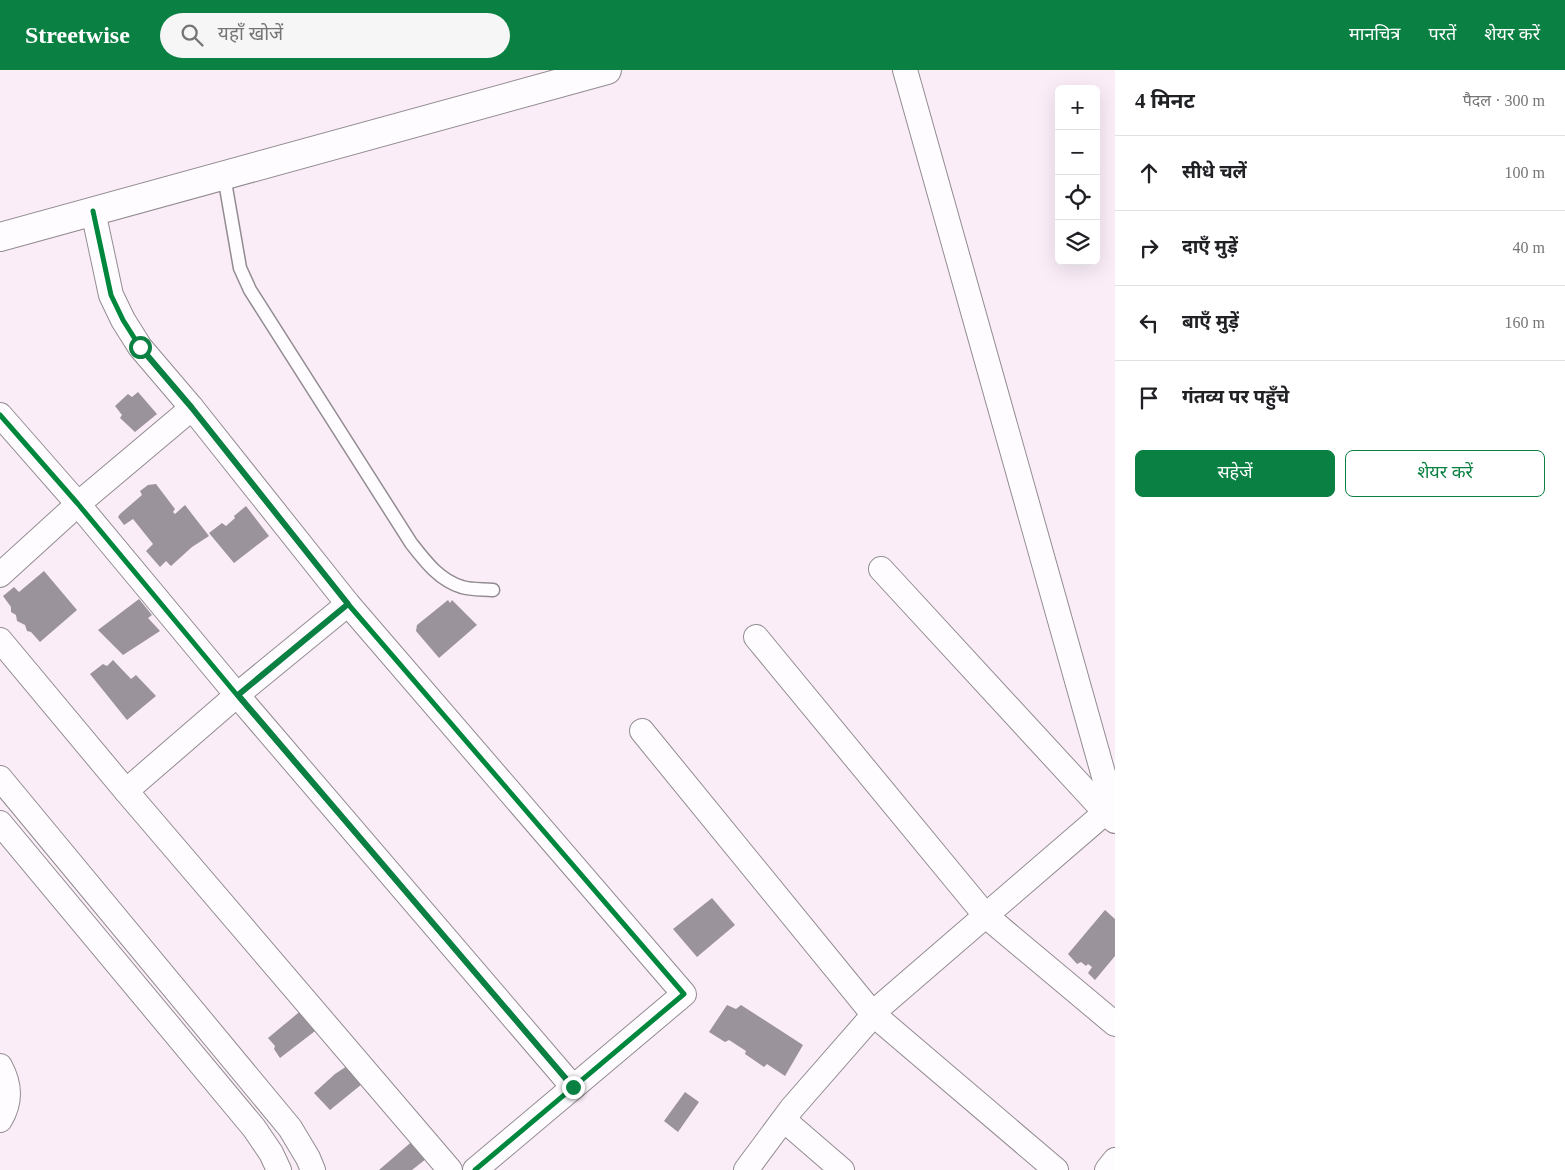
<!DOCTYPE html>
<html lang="hi">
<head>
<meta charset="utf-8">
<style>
	:root { --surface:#fff; --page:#f6f6f6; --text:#202124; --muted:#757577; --line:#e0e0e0; --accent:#0b8043 }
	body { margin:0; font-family:"Times New Roman","Noto Sans Devanagari",serif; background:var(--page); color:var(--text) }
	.controls { position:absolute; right:15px; top:15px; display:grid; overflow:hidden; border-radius:8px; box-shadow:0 5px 20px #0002 }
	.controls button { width:45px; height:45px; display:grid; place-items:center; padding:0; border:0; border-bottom:1px solid var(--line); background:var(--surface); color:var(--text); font:25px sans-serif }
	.stop { position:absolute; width:15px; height:15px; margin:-11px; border:4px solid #0b8043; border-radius:50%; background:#fff }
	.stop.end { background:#0b8043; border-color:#fff; box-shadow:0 1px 5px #0008 }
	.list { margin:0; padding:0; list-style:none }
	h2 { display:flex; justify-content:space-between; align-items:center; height:65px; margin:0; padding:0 20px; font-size:21px }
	h2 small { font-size:16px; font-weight:400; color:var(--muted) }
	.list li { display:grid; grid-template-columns:32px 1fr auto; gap:15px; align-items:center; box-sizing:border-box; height:75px; padding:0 20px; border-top:1px solid var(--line) }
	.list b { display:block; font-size:19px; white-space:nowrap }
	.list em { font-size:16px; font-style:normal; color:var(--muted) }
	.actions { display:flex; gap:10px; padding:15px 20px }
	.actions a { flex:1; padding:11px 0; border:1px solid var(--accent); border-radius:8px; text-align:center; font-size:18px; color:var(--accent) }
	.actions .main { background:var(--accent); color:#fff }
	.icon { flex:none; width:28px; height:28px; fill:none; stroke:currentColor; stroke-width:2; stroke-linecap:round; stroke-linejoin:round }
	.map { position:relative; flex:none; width:1115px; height:1100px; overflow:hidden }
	header { display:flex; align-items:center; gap:30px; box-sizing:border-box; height:70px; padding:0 25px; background:var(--accent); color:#fff }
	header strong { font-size:24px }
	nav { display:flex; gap:28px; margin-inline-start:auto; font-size:18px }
	.search { width:350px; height:45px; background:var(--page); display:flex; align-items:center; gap:12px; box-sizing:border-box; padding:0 18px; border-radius:28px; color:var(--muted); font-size:19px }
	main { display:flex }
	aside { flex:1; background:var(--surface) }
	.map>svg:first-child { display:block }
	.building { fill:#9b939b }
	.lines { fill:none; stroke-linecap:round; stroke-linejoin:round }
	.service-casing { stroke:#928c91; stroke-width:15 }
	.minor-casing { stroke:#928c91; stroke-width:26 }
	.tertiary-casing { stroke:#928c91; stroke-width:30 }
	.service { stroke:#fefcfe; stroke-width:12 }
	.minor { stroke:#fefcfe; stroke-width:24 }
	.tertiary { stroke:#fefcfe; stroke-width:28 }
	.cycleway-casing { stroke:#fff; stroke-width:8 }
	.cycleway { stroke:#00873e; stroke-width:5 }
	.route { stroke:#0b8043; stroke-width:6 }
</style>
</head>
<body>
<header>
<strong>Streetwise</strong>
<div class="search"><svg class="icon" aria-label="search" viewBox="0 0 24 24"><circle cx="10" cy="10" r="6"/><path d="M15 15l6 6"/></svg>यहाँ खोजें</div>
<nav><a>मानचित्र</a><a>परतें</a><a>शेयर करें</a></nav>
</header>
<main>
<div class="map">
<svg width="1115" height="1100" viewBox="0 0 1115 1100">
	<rect width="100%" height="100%" fill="#faedf8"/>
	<g class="building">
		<polygon points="138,322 157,344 135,362 120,348 122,345 115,336 128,324 132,327"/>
		<polygon points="156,414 175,439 173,442 175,444 185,435 209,466 192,477 171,496 166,491 160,497 146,481 153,474 133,449 124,455 118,447 120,444 142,425 140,421 148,415"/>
		<polygon points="246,436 269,466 234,493 209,463 222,453 226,456 235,448 234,446"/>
		<polygon points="44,501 77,540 40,572 31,562 27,561 25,555 17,551 16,545 11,542 11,537 3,526 14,517 19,522"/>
		<polygon points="139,529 152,545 148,548 160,561 123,585 98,560"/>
		<polygon points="448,530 450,533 452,530 477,555 439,588 416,561 417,555"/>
		<polygon points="113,590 131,609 136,605 156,626 127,650 90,604 103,594 107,596"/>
		<polygon points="712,828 735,855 697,887 673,859"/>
		<polygon points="1105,840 1115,849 1115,886 1095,910 1088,903 1092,897 1088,894 1086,896 1081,892 1077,894 1068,884"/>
		<polygon points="727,935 736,939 741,935 803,975 785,1006 767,994 764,997 745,984 746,981 729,970 725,972 709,962"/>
		<polygon points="303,939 319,958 280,988 274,979 275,976 268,968"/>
		<polygon points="353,992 367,1010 330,1040 314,1023 335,1004"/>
		<polygon points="685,1022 699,1032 678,1062 664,1051"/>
		<polygon points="416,1068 431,1085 412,1100 379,1100"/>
	</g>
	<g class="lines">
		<g class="service-casing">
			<path id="service" d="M 224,106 L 240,198 L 250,220 L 411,473 C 425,491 439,510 462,517 C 471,520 484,519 493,520"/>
		</g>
		<g class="minor-casing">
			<g id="minor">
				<polyline points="905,0 1112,735"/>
				<polyline points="93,141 111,225 123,250 140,277 192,338 348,534 684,924 475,1100"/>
				<polyline points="0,345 78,434 237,625 573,1017"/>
				<polyline points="881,499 1105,742 1115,751"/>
				<polyline points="0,505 78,434 192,338"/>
				<polyline points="756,567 986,846 1115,954"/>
				<polyline points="0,570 126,721 450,1100"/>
				<polyline points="642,661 873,944 1056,1100"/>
				<polyline points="0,708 290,1058 308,1088 313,1100"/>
				<polyline points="126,721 237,625 348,534"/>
				<polyline points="0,753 254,1058 271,1083 279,1100"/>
				<path d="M 0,996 C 10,1014 11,1032 0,1050"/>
				<polyline points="784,1050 842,1100"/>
				<polyline points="746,1100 792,1038 882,935 1115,734"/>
				<polyline points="1107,1100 1115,1090"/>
			</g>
		</g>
		<g class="tertiary-casing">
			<polyline id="tertiary" points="0,167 607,0"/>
		</g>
		<use href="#service" class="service"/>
		<use href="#minor" class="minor"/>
		<use href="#tertiary" class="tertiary"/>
		<g class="cycleway-casing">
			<g id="cycleway">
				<polyline points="93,141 111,225 123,250 140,277 192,338 348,534 684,924 475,1100"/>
				<polyline points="0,345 78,434 237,625 573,1017"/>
			</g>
		</g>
		<use href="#cycleway" class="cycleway"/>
	</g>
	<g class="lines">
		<polyline class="route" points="140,277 192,338 348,534 238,625 573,1017"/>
	</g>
</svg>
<div class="controls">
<button>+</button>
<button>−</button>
<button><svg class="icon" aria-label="locate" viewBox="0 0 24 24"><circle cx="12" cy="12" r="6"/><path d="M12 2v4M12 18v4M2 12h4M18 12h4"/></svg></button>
<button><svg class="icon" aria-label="layers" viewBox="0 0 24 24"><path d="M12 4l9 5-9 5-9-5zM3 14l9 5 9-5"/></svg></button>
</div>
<div class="stop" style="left:140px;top:277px"></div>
<div class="stop end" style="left:573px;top:1017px"></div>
</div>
<aside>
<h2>4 मिनट<small>पैदल · 300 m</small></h2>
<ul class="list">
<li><svg class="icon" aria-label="ahead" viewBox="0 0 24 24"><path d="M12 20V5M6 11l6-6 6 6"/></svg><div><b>सीधे चलें</b></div><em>100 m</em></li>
<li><svg class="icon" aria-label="right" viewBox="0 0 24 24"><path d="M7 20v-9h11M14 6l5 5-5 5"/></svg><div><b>दाएँ मुड़ें</b></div><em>40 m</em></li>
<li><svg class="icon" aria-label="left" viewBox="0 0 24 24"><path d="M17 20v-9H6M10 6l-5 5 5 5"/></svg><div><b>बाएँ मुड़ें</b></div><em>160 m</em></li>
<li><svg class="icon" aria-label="arrive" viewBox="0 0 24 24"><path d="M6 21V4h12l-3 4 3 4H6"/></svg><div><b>गंतव्य पर पहुँचे</b></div></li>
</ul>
<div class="actions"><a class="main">सहेजें</a><a>शेयर करें</a></div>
</aside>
</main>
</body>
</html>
